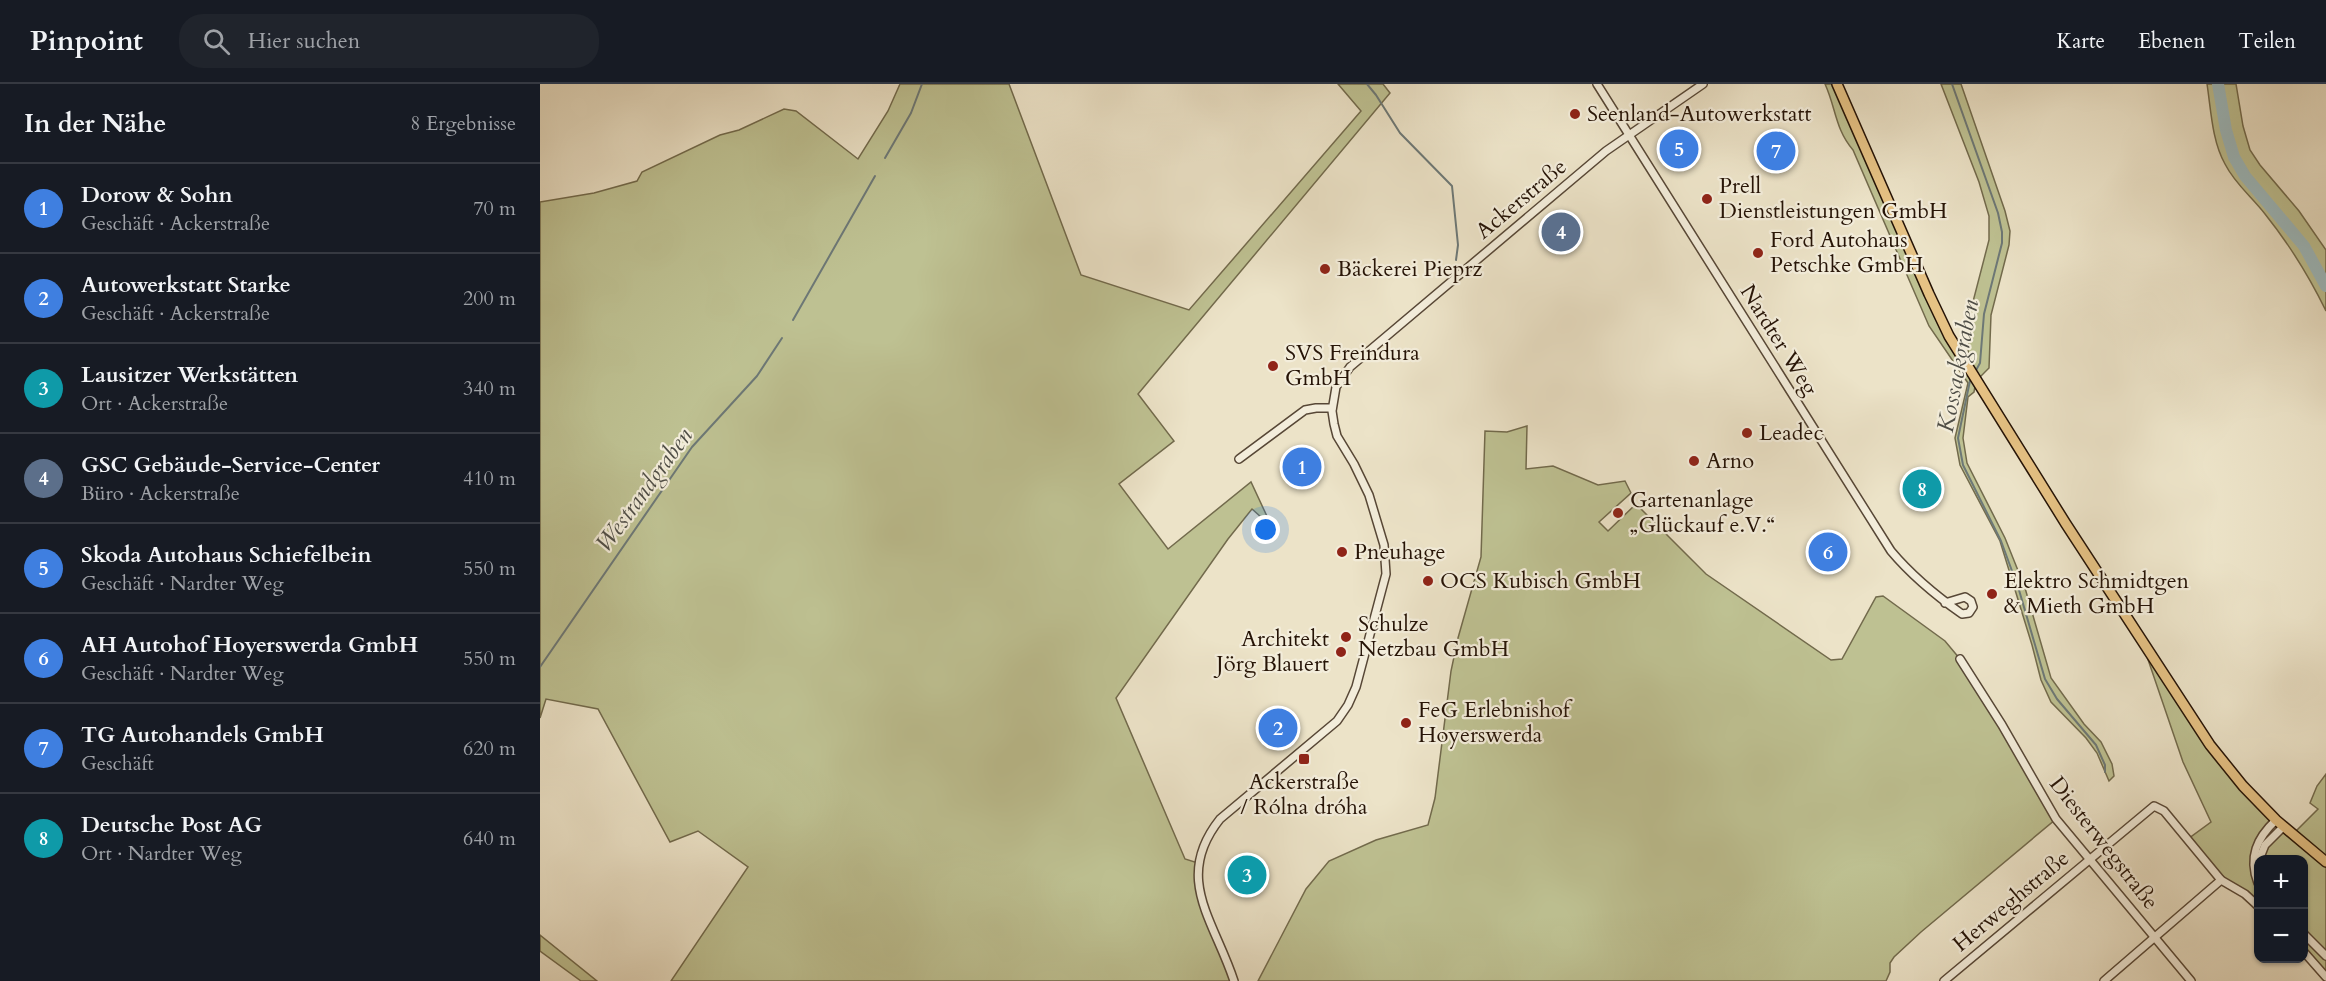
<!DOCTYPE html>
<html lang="de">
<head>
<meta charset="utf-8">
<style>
	:root { --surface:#171b24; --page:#20242c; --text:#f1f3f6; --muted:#9ea1a6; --line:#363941; --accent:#d93025 }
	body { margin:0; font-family:Cardo,serif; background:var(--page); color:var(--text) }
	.controls { position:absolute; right:18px; bottom:18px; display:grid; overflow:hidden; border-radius:12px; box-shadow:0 2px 4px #0004 }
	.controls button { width:54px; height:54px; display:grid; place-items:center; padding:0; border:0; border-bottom:2px solid var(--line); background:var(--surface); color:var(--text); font:30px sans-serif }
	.you { position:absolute; left:726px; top:446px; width:21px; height:21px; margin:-15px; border:4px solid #fff; border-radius:50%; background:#1a73e8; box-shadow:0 0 0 9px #1a73e833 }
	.badge { display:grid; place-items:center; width:39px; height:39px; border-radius:50%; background:var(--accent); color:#fff; font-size:20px; font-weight:700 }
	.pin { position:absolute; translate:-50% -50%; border:3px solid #fff; box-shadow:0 2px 6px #0006 }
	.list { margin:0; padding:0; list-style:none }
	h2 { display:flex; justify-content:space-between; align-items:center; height:78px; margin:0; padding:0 24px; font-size:26px }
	h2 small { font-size:20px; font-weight:400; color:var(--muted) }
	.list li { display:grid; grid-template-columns:39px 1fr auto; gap:18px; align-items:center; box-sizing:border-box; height:90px; padding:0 24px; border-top:2px solid var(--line) }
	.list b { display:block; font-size:22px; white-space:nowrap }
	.list p { margin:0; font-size:20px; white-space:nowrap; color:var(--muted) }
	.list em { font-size:20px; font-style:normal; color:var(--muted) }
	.icon { flex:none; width:33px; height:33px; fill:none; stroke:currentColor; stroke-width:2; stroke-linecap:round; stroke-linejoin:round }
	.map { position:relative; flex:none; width:1786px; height:897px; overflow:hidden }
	header { display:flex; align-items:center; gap:36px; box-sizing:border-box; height:84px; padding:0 30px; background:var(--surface); border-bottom:2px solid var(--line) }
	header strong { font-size:28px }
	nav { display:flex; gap:33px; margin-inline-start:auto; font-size:21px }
	.search { width:420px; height:54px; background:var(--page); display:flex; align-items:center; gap:15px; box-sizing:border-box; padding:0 21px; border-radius:24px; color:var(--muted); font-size:22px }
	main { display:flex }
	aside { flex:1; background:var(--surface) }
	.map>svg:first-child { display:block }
	.green { fill:#bec192; stroke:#726a4c; stroke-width:1.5 }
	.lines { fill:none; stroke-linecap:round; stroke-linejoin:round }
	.stream { stroke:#6d7876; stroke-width:2 }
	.river { stroke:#9dbbc0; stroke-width:12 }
	.minor-casing { stroke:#574736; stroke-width:10 }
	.major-casing { stroke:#251306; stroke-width:12 }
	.minor { stroke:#f3eddb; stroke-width:7 }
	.major { stroke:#e6c284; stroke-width:9 }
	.poi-dot { fill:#8f2418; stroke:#f3eddb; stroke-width:2 }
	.labels { text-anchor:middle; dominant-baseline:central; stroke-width:4.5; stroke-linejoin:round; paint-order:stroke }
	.poi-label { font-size:22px; fill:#251306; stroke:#f3eddb; text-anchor:start }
	.street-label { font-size:22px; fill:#251306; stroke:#f3eddb }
	.water-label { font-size:24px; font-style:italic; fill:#4f4e47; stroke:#f3eddb }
</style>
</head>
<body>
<header>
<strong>Pinpoint</strong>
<div class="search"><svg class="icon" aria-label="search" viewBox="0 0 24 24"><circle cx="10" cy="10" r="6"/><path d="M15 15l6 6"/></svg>Hier suchen</div>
<nav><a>Karte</a><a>Ebenen</a><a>Teilen</a></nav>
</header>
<main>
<aside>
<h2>In der Nähe<small>8 Ergebnisse</small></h2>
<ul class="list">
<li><span class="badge" style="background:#3f7fe0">1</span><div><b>Dorow &amp; Sohn</b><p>Geschäft · Ackerstraße</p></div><em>70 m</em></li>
<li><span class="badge" style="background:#3f7fe0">2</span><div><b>Autowerkstatt Starke</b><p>Geschäft · Ackerstraße</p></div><em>200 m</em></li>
<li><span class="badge" style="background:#0f9aa8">3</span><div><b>Lausitzer Werkstätten</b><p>Ort · Ackerstraße</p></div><em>340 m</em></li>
<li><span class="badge" style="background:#5c6f8a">4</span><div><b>GSC Gebäude-Service-Center</b><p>Büro · Ackerstraße</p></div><em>410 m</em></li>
<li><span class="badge" style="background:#3f7fe0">5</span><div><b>Skoda Autohaus Schiefelbein</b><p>Geschäft · Nardter Weg</p></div><em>550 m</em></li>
<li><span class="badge" style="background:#3f7fe0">6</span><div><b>AH Autohof Hoyerswerda GmbH</b><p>Geschäft · Nardter Weg</p></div><em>550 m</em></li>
<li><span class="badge" style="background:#3f7fe0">7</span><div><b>TG Autohandels GmbH</b><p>Geschäft</p></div><em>620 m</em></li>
<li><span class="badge" style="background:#0f9aa8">8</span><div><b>Deutsche Post AG</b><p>Ort · Nardter Weg</p></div><em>640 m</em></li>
</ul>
</aside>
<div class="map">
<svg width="1786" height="897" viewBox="0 0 1786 897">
	<rect width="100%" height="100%" fill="#ece3c8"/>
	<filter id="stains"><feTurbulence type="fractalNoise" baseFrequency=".00333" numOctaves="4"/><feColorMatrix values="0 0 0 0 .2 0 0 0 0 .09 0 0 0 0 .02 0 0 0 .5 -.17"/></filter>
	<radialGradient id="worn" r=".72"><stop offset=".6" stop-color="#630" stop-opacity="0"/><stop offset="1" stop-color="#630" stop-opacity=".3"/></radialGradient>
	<g class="green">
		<polygon points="360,0 469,0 541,191 649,226 821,27 798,0 843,0 850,9 598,310 634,357 579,400 628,465 711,398 732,443 712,425 688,455 576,614 645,775 658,779 658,803 694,897 131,897 208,783 158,747 130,758 58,625 6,615 0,634 0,118 54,109 97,97 102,88 180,51 199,46 244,25 256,27 318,75 348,27"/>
		<path d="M 1285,0 L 1297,0 L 1389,210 L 1428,283 L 1429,233 L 1449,156 L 1449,132 L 1439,98 L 1401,0 L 1421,0 L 1465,127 L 1470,147 L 1469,161 L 1451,231 L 1449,284 L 1436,297 L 1434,308 L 1428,313 L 1423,354 L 1427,379 L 1465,454 L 1485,504 L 1511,594 L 1544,640 L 1561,658 L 1572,680 L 1574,692 L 1569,697 L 1557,669 L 1546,654 L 1511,618 L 1501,596 L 1492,561 L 1460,457 L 1420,381 L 1415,354 L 1428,299 L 1389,242 L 1313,66 C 1295,45 1296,24 1285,0 Z"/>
		<path d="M 1667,0 L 1696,0 L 1703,42 L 1710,66 L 1720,81 L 1759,127 L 1786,166 L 1786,227 C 1769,192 1749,160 1725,130 C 1712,113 1695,100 1685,80 C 1672,57 1671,26 1667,0 Z"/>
		<polygon points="987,342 986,385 1013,382 1058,401 1085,397 1091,409 1059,438 1068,447 1096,420 1166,490 1291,576 1302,575 1336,513 1343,512 1405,557 1420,575 1516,735 1381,848 1354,873 1350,879 1350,888 1346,897 718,897 766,805 789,777 836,756 888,741 895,714 911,587 918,554 941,473 945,347 967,348"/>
		<polygon points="1602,558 1670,662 1736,736 1716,764 1717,792 1718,778 1718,822 1681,796 1648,755 1671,738 1643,678"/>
		<polygon points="1786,690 1786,893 1764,868 1764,776 1719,776 1720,769 1743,743 1753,750 1778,725 1770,719 1777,702"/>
		<polygon points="0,851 57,897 41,897 0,867"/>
	</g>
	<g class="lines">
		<g class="stream">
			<polyline points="827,0 836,11 860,49 912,102 918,161 916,176"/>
			<polyline points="1412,0 1458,129 1462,148 1462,159 1444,230 1440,279 1435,288"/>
			<polyline points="345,74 371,29 382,0"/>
			<polyline points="253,236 335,92"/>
			<polyline points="1431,292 1418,354 1423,381 1461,457 1479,506 1505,595 1517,615 1556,661 1565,681 1565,688"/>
			<polyline points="0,583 152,363 217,292 242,254"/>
		</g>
		<polyline class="river" points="1678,0 1686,46 1694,73 1705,92 1764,162 1786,202"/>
		<g class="minor-casing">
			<g id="minor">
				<path d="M 1057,0 L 1351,467 C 1372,492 1395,511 1422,530 L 1429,529 L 1433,523 L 1431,517 L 1425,513 L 1405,519"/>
				<polyline points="699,375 765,326 776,324 792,324"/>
				<polyline points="1420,575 1462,641 1516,735 1651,897"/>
				<polyline points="1719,776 1725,761 1743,743"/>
				<path d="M 1718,799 C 1708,773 1717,754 1736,736"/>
				<polyline points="1764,850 1786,872"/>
				<polyline points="1764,868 1786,893"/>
				<path d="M 694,897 C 674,836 633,794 680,735 L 797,637 L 808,621 L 816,603 L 846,490 L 844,461 L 829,411 L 814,380 L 797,352 L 794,340 L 792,327 L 796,303 L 810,283 L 1066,67 L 1163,0"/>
				<polyline points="1404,897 1614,722 1624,727 1681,796 1705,810 1718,822"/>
				<polyline points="1564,897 1681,796"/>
			</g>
		</g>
		<g class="major-casing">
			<polyline id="major" points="1297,0 1389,210 1409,252 1526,440 1670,661 1703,702 1736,736 1786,778"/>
		</g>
		<use href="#minor" class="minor"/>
		<use href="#major" class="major"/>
	</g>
	<g class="poi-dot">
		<circle cx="1035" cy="30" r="6"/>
		<circle cx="1167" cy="115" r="6"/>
		<circle cx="1218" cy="169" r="6"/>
		<circle cx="785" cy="185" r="6"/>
		<circle cx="733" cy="282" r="6"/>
		<circle cx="1207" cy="349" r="6"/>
		<circle cx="1154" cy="377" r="6"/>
		<circle cx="1078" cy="429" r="6"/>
		<circle cx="802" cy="468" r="6"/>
		<circle cx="888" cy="497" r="6"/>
		<circle cx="1452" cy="510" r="6"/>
		<circle cx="806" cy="553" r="6"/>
		<circle cx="801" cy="568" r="6"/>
		<circle cx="866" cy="639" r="6"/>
		<rect x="758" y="669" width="12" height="12" rx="3"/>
	</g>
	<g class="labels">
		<g class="poi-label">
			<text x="1047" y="30">Seenland-Autowerkstatt</text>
			<text x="1179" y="102">Prell<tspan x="1179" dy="25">Dienstleistungen GmbH</tspan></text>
			<text x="1230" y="156">Ford Autohaus<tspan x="1230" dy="25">Petschke GmbH</tspan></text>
			<text x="797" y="185">Bäckerei Pieprz</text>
			<text x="745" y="269">SVS Freindura<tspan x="745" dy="25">GmbH</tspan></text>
			<text x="1219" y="349">Leadec</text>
			<text x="1166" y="377">Arno</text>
			<text x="1090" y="416">Gartenanlage<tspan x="1090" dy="25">„Glückauf e.V.“</tspan></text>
			<text x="814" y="468">Pneuhage</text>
			<text x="900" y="497">OCS Kubisch GmbH</text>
			<text x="1464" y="497">Elektro Schmidtgen<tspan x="1464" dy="25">&amp; Mieth GmbH</tspan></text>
			<text x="818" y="540">Schulze<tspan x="818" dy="25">Netzbau GmbH</tspan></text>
			<text x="789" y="555" text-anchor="end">Architekt<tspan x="789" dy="25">Jörg Blauert</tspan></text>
			<text x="878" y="626">FeG Erlebnishof<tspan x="878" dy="25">Hoyerswerda</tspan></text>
			<text x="764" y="698" text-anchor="middle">Ackerstraße<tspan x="764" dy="25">/ Rólna dróha</tspan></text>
		</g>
		<g class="street-label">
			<text transform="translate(981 115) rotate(-40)">Ackerstraße</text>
			<text transform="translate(1239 256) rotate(58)">Nardter Weg</text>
			<text transform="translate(1564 759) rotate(52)">Diesterwegstraße</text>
			<text transform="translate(1471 817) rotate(-40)">Herweghstraße</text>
		</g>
		<g class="water-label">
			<text transform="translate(1418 282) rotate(-79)">Kossackgraben</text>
			<text transform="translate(104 406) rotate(-54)">Westrandgraben</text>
		</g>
	</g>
	<rect width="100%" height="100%" filter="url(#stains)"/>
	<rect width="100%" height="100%" fill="url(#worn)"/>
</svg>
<div class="controls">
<button>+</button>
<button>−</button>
</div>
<div class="you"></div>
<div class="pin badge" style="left:762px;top:383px;background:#3f7fe0">1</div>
<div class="pin badge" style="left:738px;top:644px;background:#3f7fe0">2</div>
<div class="pin badge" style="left:707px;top:791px;background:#0f9aa8">3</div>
<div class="pin badge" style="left:1021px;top:148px;background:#5c6f8a">4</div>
<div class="pin badge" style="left:1139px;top:65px;background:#3f7fe0">5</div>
<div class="pin badge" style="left:1288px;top:468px;background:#3f7fe0">6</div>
<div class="pin badge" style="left:1236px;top:67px;background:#3f7fe0">7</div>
<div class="pin badge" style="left:1382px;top:405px;background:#0f9aa8">8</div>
</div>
</main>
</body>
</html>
